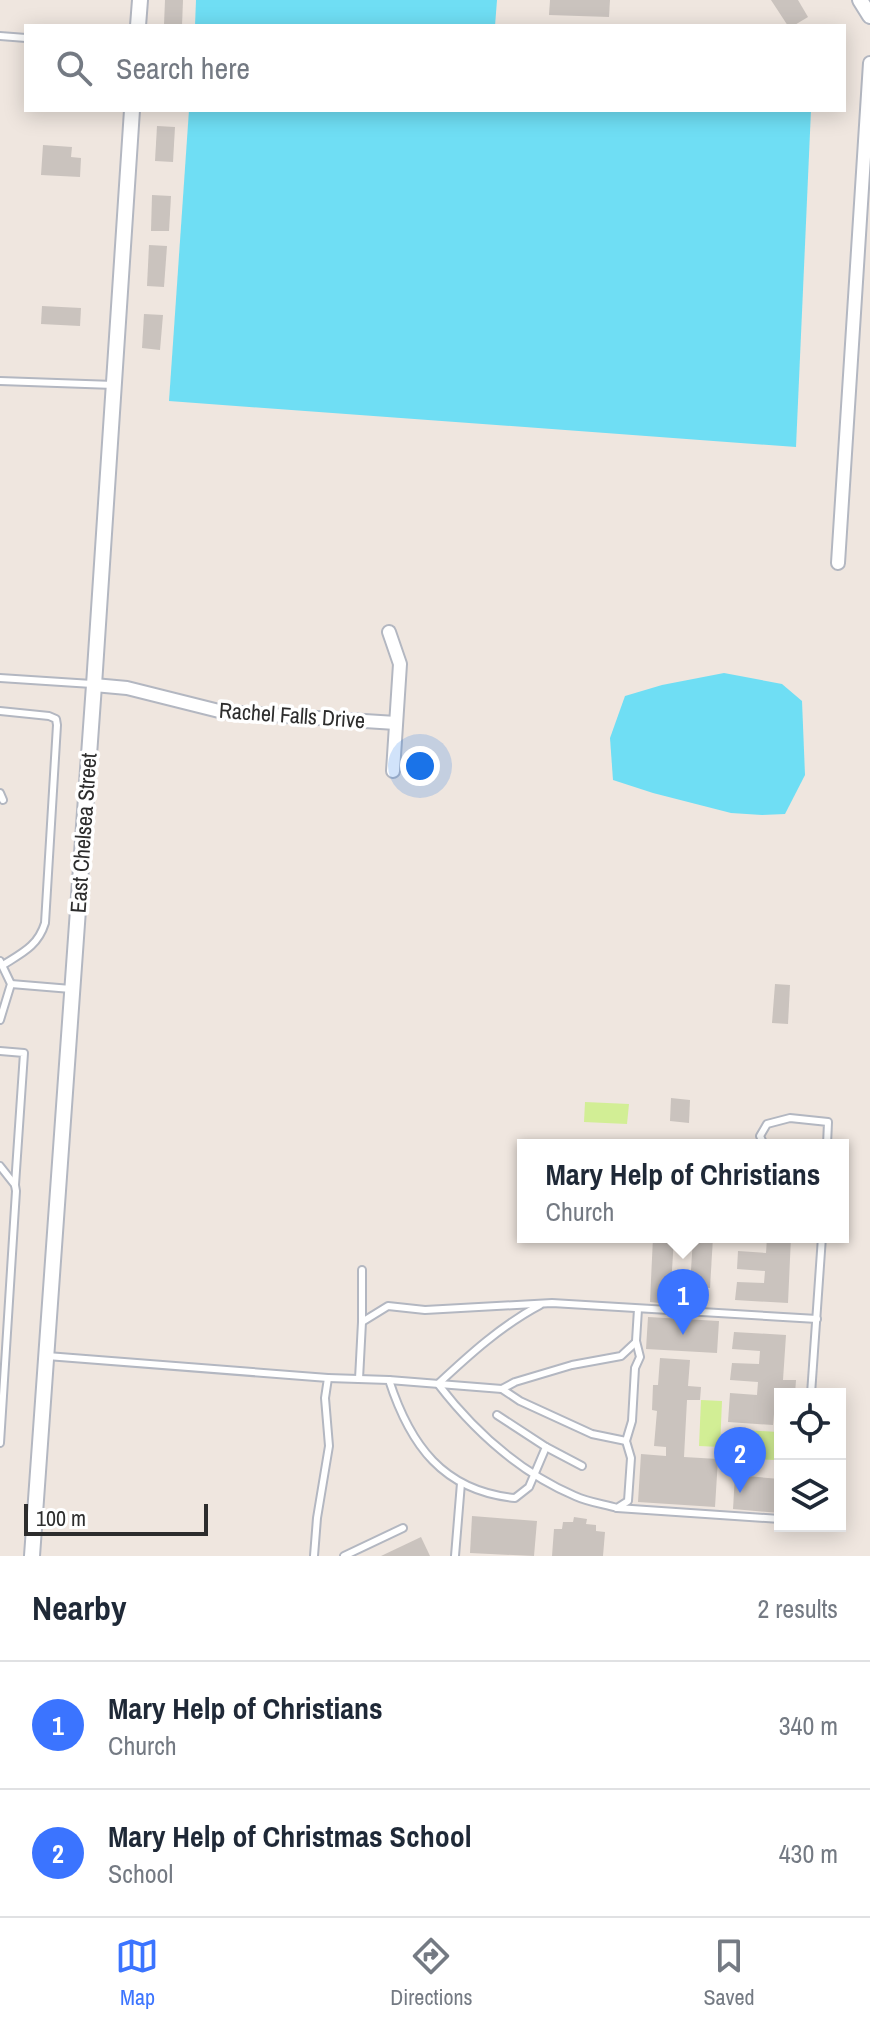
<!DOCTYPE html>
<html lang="en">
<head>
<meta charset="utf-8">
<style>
	:root { --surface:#fff; --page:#f2f2f3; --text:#1f2937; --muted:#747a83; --line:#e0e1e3; --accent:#3b74ff }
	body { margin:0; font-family:"Archivo Narrow",sans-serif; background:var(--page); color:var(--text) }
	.controls { position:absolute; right:24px; bottom:24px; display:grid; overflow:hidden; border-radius:0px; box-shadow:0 4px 20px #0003 }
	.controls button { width:72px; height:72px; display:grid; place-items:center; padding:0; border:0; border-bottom:2px solid var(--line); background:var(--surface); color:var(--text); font:40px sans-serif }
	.scale { position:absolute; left:24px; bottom:20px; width:184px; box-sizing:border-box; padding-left:8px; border:4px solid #2d2d2d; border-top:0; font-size:22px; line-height:28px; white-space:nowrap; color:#2d2d2d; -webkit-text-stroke:6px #fff; paint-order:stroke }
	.you { position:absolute; left:420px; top:766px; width:28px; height:28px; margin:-20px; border:6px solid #fff; border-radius:50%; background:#1a73e8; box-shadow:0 0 0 12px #1a73e833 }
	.badge { display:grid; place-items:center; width:52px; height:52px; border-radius:50%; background:var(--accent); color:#fff; font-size:26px; font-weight:700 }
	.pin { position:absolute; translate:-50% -66px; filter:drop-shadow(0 2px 4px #0008) }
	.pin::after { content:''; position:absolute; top:42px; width:28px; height:24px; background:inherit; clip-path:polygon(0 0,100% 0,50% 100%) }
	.popup { position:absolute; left:517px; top:1139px; width:332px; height:104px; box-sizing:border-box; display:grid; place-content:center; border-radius:0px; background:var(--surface); filter:drop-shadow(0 2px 6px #0005); font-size:26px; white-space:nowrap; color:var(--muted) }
	.popup b { font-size:30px; color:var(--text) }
	.popup::after { content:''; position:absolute; left:50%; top:100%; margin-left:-16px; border:16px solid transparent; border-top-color:var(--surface) }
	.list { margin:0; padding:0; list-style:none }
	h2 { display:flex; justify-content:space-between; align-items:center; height:104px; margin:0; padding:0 32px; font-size:34px }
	h2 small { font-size:26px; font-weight:400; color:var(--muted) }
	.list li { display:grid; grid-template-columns:52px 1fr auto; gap:24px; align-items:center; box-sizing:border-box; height:128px; padding:0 32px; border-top:2px solid var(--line) }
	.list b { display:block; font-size:30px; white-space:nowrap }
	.list p { margin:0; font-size:26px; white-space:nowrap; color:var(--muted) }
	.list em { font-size:26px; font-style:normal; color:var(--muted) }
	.icon { flex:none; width:44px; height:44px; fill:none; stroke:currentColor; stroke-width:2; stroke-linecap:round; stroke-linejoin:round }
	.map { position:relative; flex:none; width:870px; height:1556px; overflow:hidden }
	.search { position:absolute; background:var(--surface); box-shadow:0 4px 20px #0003; left:24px; right:24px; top:24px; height:88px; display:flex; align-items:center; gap:20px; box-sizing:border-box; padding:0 28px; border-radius:0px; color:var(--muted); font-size:30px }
	.sheet { height:360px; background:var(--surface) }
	nav { display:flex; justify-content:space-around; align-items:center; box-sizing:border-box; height:112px; border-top:2px solid var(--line); background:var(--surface); font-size:22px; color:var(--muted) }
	nav a { display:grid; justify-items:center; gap:4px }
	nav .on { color:var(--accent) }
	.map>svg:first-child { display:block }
	.pitch { fill:#d2ee95 }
	.water { fill:#6fdef4 }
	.building { fill:#cac3be }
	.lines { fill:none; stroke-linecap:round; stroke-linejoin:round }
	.service-casing { stroke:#b3b7c1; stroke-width:10 }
	.minor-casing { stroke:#b3b7c1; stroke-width:16 }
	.tertiary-casing { stroke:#b3b7c1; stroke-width:18 }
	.service { stroke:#fff; stroke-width:6 }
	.minor { stroke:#fff; stroke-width:12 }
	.tertiary { stroke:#fff; stroke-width:14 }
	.labels { text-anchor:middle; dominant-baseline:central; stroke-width:7; stroke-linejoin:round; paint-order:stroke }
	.street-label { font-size:22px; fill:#2d2d2d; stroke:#fff }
</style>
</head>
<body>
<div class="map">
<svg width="870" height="1556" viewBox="0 0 870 1556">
	<rect width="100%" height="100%" fill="#efe6df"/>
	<g class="pitch">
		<polygon points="585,1102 629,1104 627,1124 584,1122"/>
		<polygon points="701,1400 722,1401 720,1447 699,1446"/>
		<polygon points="730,1429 778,1432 776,1460 729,1458"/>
	</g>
	<g class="water">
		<polygon points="196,0 497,0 495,26 195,26"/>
		<polygon points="189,110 811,110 796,447 169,401"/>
		<polygon points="724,673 782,684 802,701 805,775 785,814 762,815 731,813 653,793 613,780 610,738 625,696 662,685"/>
	</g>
	<g class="building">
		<polygon points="165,0 183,0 182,26 164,25"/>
		<polygon points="550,0 610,0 609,17 549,15"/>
		<polygon points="771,0 798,0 808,17 793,26 788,26"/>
		<polygon points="157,126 175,127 173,162 155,161"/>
		<polygon points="43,145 72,147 71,157 81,158 80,177 41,175"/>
		<polygon points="152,195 171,196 169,231 151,231"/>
		<polygon points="149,245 167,246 164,287 147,286"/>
		<polygon points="42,306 81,308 80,326 41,324"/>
		<polygon points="144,314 163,315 160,350 142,348"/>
		<polygon points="775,984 790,985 788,1024 772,1023"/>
		<polygon points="671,1098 690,1100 689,1123 670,1121"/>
		<polygon points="653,1237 674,1237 670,1304 650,1302"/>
		<polygon points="693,1237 713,1237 710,1288 690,1287"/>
		<polygon points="767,1237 791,1237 788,1303 735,1300 737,1282 764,1283 765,1271 737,1269 738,1251 766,1253"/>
		<polygon points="648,1317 719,1321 717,1353 646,1349"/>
		<polygon points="734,1332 786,1335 783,1380 796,1380 795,1394 780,1394 780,1414 774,1414 773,1425 728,1422 730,1393 757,1395 758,1382 730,1380 732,1363 759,1364 760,1351 732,1349"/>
		<polygon points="660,1358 690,1360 688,1386 701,1387 700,1400 687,1400 684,1457 718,1459 715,1507 638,1502 641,1454 666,1456 666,1447 654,1446 657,1411 652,1410 653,1385 658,1385"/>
		<polygon points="735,1475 780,1479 780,1513 733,1509"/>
		<polygon points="472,1516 537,1521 534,1556 470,1553"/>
		<polygon points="574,1517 587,1519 586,1524 596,1525 596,1531 605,1532 603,1556 552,1556 554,1529 562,1529 563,1522 573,1522"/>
		<polygon points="421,1537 430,1556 381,1556"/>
	</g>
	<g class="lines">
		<g class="service-casing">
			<g id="service">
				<polyline points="0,36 26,38"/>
				<polyline points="0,381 114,385"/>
				<polyline points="0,678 92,684"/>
				<path d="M 0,711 L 49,716 L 56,719 L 57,725 L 45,923 C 38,946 22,953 3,965"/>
				<polyline points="0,793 3,800"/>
				<polyline points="0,961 11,984 0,1020"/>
				<polyline points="11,984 71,989"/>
				<polyline points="0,1051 24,1053 15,1185"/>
				<polyline points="764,1145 760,1136 767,1124 790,1118 828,1122 827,1145"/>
				<polyline points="0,1166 15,1185 16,1191 0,1443"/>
				<polyline points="362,1270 362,1322"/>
				<path d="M 540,1305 C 502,1325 469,1355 438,1384 C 475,1432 519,1472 575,1496 C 588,1502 603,1504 617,1508 L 628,1501 L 631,1458 L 626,1441 L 632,1421 L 635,1368 L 640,1357 L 636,1341 L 638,1309"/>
				<polyline points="47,1356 328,1378 325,1398 329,1446 317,1518 314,1556"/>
				<path d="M 328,1378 L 389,1380 C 410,1445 443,1491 515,1498 L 529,1487 L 546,1447 L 497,1415"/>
				<polyline points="359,1379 362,1322 388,1306 425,1310 552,1303 817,1319"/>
				<polyline points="389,1380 502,1389"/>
				<polyline points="811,1394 822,1237"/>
				<polyline points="626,1441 592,1434 520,1401 502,1389 515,1382 572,1365 621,1356 636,1342"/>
				<polyline points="546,1447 582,1466"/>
				<polyline points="617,1508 780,1519"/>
				<polyline points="344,1556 403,1528"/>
				<polyline points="455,1556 461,1483"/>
			</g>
		</g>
		<g class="minor-casing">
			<g id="minor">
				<polyline points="838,563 870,63"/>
				<polyline points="389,632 400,664 393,771"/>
				<polyline points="94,685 127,688 223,712 396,723"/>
			</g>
		</g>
		<g class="tertiary-casing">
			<g id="tertiary">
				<polyline points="860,0 870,16"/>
				<polyline points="138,26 140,0"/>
				<polyline points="32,1556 94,685 132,110"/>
			</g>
		</g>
		<use href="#service" class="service"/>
		<use href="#minor" class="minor"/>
		<use href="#tertiary" class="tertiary"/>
	</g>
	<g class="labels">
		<g class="street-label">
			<text transform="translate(292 715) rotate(4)">Rachel Falls Drive</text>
			<text transform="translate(83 833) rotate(-86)">East Chelsea Street</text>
		</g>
	</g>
</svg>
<div class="controls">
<button><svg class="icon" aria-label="locate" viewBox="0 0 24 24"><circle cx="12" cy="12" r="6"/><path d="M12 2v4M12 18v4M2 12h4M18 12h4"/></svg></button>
<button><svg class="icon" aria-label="layers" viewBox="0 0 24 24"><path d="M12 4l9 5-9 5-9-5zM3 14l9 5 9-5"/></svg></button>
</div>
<div class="scale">100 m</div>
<div class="you"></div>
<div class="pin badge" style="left:683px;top:1335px">1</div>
<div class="popup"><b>Mary Help of Christians</b>Church</div>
<div class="pin badge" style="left:740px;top:1493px">2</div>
<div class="search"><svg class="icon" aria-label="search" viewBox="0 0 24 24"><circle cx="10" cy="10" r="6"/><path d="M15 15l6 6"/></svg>Search here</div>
</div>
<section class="sheet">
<h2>Nearby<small>2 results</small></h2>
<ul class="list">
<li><span class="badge">1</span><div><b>Mary Help of Christians</b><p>Church</p></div><em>340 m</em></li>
<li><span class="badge">2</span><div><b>Mary Help of Christmas School</b><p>School</p></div><em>430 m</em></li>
</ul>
</section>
<nav>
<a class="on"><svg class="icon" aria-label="map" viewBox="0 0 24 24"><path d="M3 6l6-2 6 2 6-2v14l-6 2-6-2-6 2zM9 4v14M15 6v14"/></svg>Map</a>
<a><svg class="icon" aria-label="directions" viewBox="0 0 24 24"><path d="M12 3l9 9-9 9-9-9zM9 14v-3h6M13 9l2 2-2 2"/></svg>Directions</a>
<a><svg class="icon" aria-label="saved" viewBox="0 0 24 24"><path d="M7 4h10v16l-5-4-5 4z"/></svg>Saved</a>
</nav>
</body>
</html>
